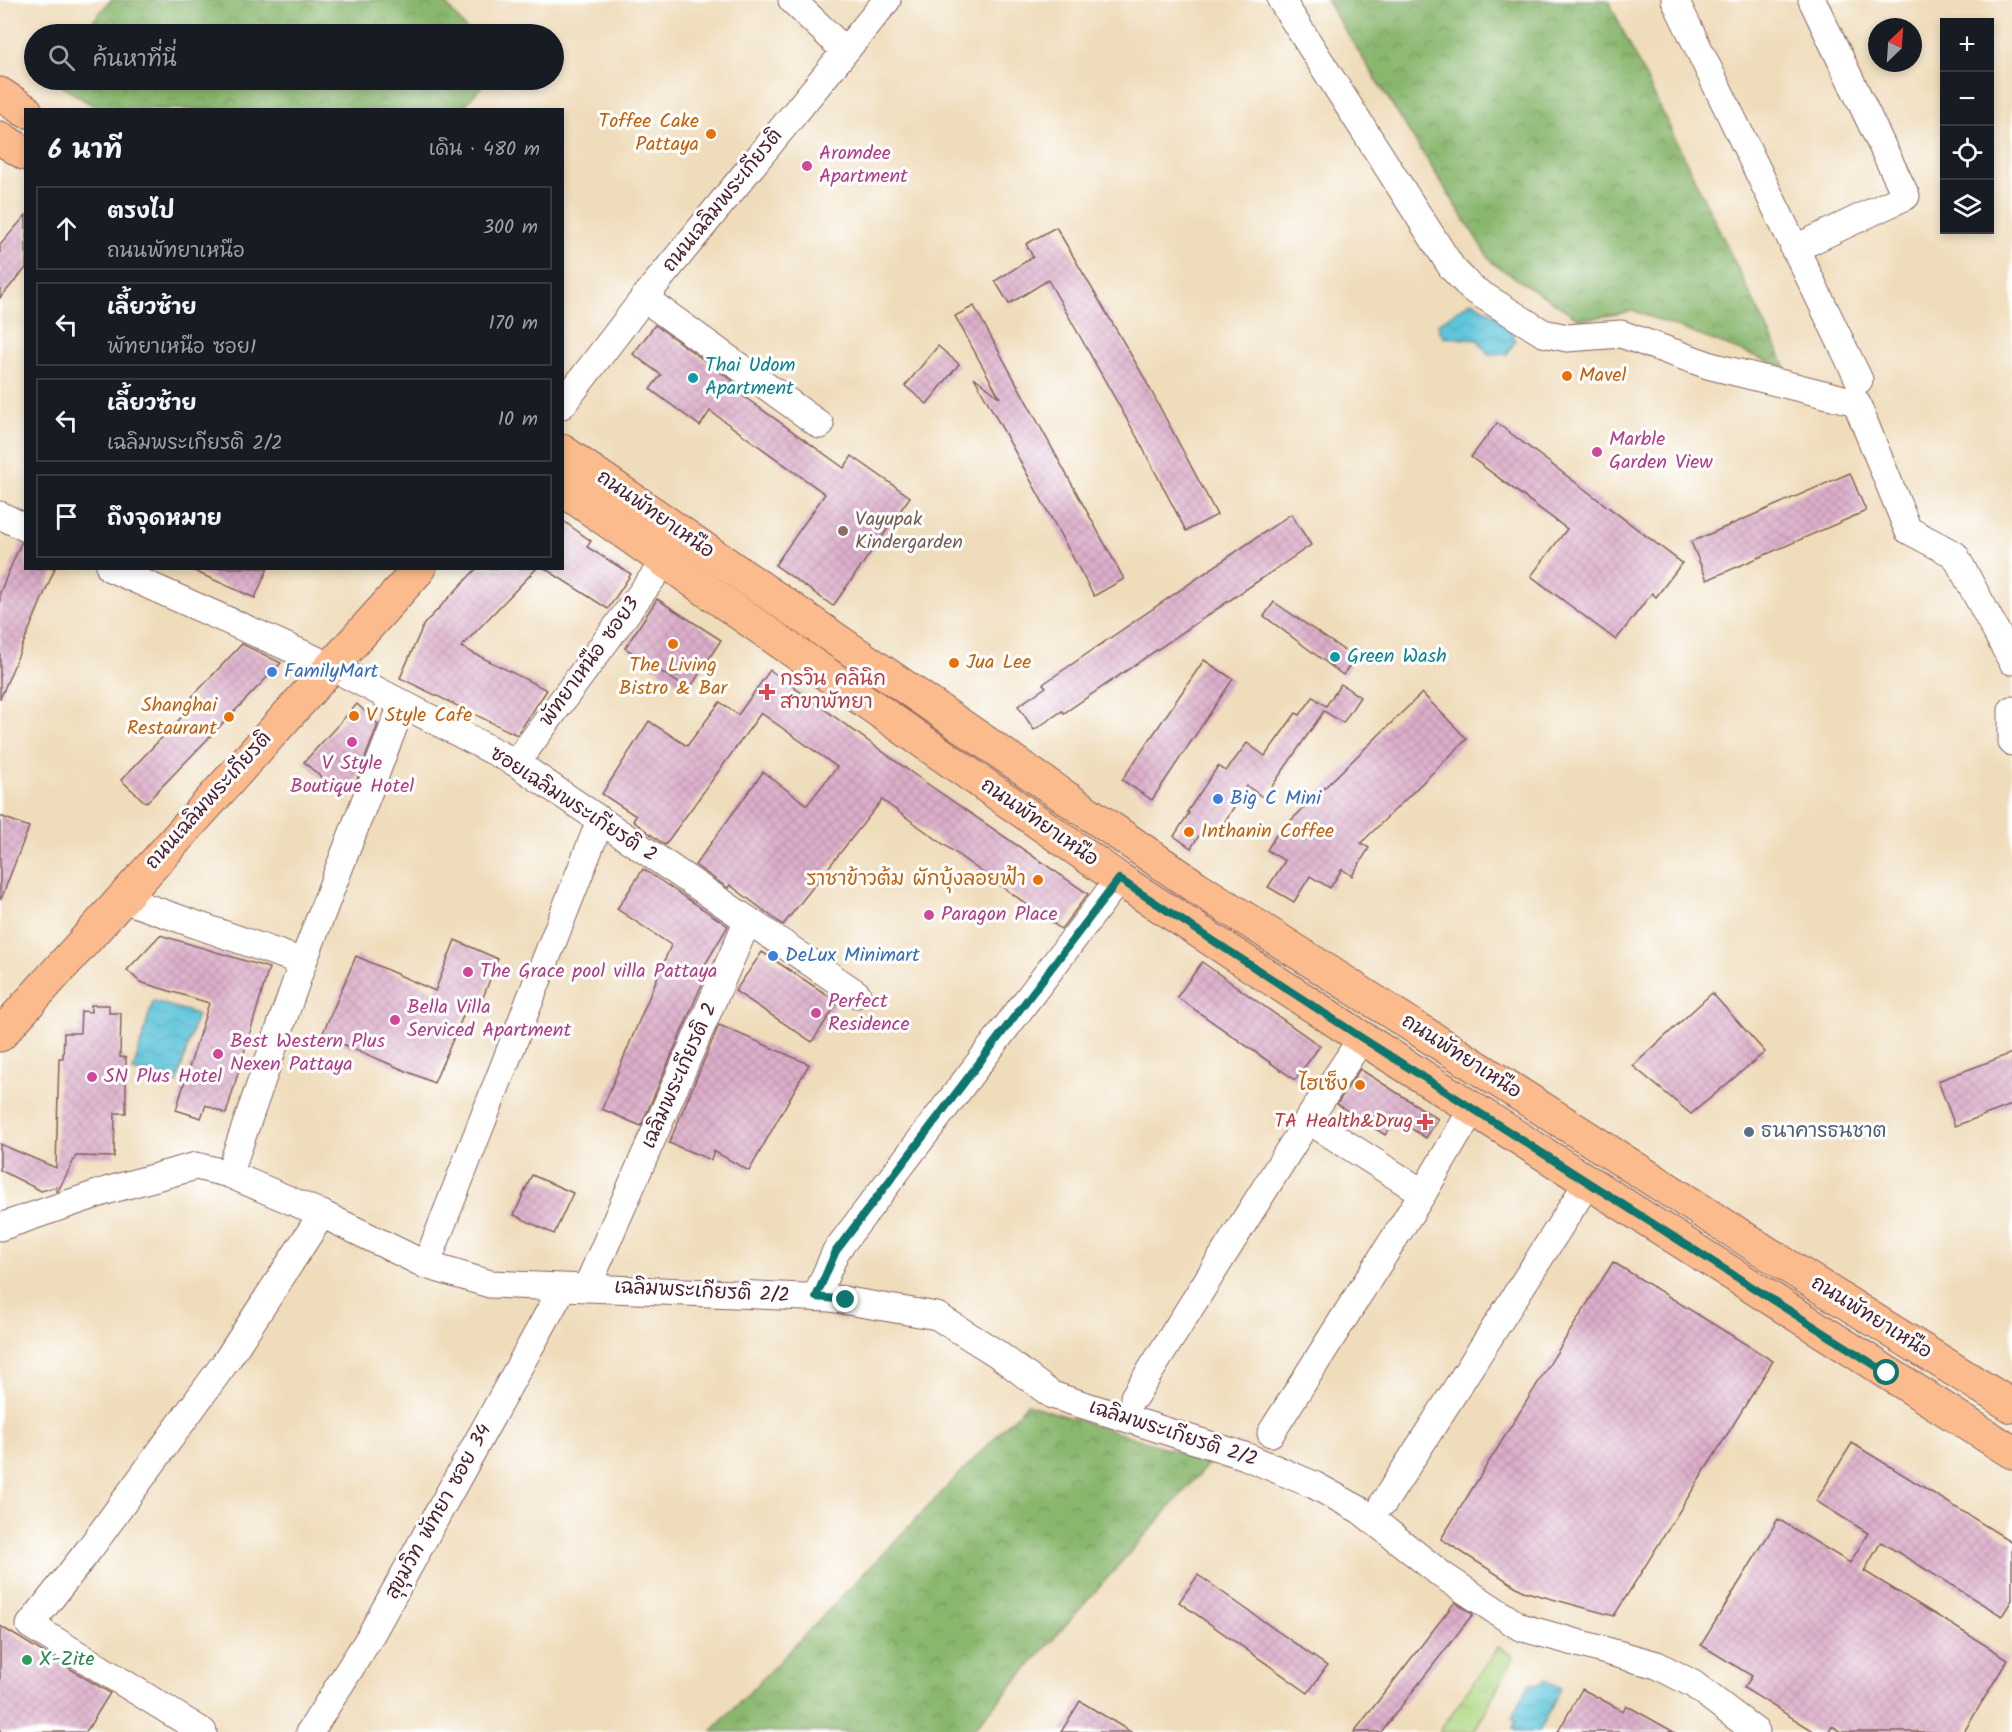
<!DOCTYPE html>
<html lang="th">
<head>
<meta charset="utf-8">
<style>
	:root { --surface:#171b24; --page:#20242c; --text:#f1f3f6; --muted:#9ea1a6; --line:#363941 }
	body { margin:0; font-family:Kalam,"Playpen Sans Thai",sans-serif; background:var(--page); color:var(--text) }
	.controls { position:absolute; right:18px; top:18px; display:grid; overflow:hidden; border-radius:0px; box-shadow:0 3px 9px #0003 }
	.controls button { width:54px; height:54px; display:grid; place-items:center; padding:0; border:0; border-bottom:2px solid var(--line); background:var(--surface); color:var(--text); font:30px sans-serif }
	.compass { position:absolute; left:1868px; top:18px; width:54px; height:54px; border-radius:50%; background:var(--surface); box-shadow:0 3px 9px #0003; rotate:25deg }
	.stop { position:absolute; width:18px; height:18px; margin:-14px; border:4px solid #0f766e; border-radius:50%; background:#fff }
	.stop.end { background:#0f766e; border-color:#fff; box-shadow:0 2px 6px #0008 }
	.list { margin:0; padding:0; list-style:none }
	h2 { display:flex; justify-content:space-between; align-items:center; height:78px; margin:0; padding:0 24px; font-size:26px }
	h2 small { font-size:20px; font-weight:400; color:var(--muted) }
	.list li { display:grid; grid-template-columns:39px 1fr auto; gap:18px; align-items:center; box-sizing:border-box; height:84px; margin:0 12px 12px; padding:0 12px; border:2px solid var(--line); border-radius:0px }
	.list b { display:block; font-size:22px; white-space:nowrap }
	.list p { margin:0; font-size:20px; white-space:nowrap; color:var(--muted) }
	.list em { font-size:20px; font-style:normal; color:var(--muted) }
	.icon { flex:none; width:33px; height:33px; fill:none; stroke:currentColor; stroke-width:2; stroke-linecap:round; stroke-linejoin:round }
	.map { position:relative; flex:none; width:2012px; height:1732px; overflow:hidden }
	.search { position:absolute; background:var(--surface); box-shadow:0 3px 9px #0003; left:24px; top:24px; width:540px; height:66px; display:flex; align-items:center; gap:15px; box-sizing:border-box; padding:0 21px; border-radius:33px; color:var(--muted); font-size:22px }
	.panel { position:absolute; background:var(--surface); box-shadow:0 3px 9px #0003; left:24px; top:108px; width:540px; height:462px; border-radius:0px }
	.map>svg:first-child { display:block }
	.grass { fill:url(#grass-tufts); stroke:#7c7a56; stroke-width:1.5 }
	.forest { fill:url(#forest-crowns); stroke:#6a6b4c; stroke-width:1.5 }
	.water { fill:url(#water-waves); stroke:#547282; stroke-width:1.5 }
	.building { fill:url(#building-cross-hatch) }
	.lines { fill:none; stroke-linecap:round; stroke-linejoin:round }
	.minor-casing { stroke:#84615d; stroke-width:29 }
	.major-casing { stroke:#84615d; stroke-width:35 }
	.minor { stroke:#fff; stroke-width:27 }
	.major { stroke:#fbbb8c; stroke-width:33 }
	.route { stroke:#0f766e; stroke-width:8 }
	.food-dot { fill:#e8710a; stroke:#fff; stroke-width:2 }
	.hotel-dot { fill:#d1479c; stroke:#fff; stroke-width:2 }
	.culture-dot { fill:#0f9aa8; stroke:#fff; stroke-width:2 }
	.education-dot { fill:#8d6e63; stroke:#fff; stroke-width:2 }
	.shop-dot { fill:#3f7fe0; stroke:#fff; stroke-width:2 }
	.health-dot { fill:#e0444e; stroke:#fff; stroke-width:2 }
	.service-dot { fill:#5c6f8a; stroke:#fff; stroke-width:2 }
	.leisure-dot { fill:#2e9e5b; stroke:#fff; stroke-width:2 }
	.labels { text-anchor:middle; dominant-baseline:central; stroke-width:6; stroke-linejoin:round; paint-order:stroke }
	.food-label { font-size:20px; fill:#c56008; stroke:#fff; text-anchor:end }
	.hotel-label { font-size:20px; fill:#b23c85; stroke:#fff; text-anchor:start }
	.street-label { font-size:20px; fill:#4a1f2b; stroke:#fff }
	.culture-label { font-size:20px; fill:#0d838f; stroke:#fff; text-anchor:start }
	.education-label { font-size:20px; fill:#785e54; stroke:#fff; text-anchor:start }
	.shop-label { font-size:20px; fill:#366cbe; stroke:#fff; text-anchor:start }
	.health-label { font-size:20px; fill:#be3a42; stroke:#fff; text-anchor:start }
	.service-label { font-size:20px; fill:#4e5e75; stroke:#fff; text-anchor:start }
	.leisure-label { font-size:20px; fill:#27864d; stroke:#fff; text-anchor:start }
</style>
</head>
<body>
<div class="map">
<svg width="2012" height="1732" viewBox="0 0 2012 1732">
	<defs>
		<pattern id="grass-tufts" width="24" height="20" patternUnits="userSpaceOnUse" patternTransform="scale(1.5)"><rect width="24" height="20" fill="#aed680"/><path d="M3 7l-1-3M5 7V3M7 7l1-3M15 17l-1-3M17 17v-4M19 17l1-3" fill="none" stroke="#97b76f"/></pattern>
		<pattern id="forest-crowns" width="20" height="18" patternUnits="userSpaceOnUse" patternTransform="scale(1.5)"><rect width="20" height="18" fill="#8ab76e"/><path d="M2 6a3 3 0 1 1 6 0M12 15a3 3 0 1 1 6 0" fill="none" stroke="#73945b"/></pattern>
		<pattern id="water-waves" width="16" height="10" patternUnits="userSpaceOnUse" patternTransform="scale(1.5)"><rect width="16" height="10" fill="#5dc4da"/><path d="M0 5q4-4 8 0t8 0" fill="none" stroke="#52a8bb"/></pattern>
		<pattern id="building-cross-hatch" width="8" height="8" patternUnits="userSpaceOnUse" patternTransform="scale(1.5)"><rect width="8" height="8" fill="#dcaeca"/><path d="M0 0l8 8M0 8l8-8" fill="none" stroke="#be95ae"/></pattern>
	</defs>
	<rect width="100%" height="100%" fill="#fff"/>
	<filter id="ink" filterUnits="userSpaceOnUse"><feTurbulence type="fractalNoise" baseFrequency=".0167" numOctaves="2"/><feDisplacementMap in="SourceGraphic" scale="12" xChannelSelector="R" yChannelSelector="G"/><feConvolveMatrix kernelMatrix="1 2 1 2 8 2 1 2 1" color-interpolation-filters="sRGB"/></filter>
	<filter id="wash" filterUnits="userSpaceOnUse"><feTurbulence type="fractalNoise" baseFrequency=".008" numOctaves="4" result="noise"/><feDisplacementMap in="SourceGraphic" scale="24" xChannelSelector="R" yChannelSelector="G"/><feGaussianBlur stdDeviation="1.35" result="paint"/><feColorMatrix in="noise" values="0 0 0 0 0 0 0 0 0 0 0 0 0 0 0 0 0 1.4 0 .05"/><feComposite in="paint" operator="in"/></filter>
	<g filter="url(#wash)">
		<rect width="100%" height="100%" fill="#efdcba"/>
		<polygon class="grass" points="1499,1646 1514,1657 1474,1732 1439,1732"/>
		<g class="forest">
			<polygon points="111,0 443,0 470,34 82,34"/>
			<polygon points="1326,0 1608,0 1786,368 1634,311 1581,320 1492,263"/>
			<polygon points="51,80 487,80 461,110 99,109"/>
			<polygon points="1027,1404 1210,1462 971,1732 711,1732"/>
		</g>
		<g class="water">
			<polygon points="1472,301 1511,325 1515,341 1507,354 1489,355 1478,340 1444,337 1439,330 1439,323"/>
			<polygon points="153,1001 197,1014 177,1083 133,1071"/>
			<polygon points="1545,1680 1561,1688 1539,1732 1515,1732 1513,1729 1516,1721 1512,1719 1530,1683 1537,1685"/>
		</g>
		<g id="blocks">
			<g class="building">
				<polygon points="26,215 26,268 0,298 0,245"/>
				<polygon points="1056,227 1140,370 1217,515 1186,531 1138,439 1048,280 1009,304 995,281 1033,257 1026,244"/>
				<polygon points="974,306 1124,579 1094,596 974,377 1000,398 955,316"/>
				<polygon points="655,325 733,381 729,386 844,468 852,456 910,497 833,606 775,565 825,494 710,411 700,426 650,389 661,375 633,354"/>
				<polygon points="938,346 959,364 927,404 905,386"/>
				<polygon points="1497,423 1682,563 1656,597 1652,593 1616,640 1531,576 1567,529 1471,457"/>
				<polygon points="1850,473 1866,511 1707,580 1691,542"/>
				<polygon points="1291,514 1311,545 1064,713 1062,711 1034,730 1018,706 1046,687 1043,684"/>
				<polygon points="562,520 591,541 587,547 631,574 608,609 544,568 562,568"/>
				<polygon points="21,543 26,544 26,568 55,568 0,699 0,592"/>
				<polygon points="187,568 268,568 255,598"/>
				<polygon points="477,568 537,568 461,647 547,690 517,735 400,678 424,624"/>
				<polygon points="657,599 721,640 689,690 625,648"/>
				<polygon points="1274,602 1355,658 1343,675 1264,616"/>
				<polygon points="242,644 281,663 146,803 121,780 197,701 192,697"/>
				<polygon points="1204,660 1233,679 1152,800 1122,780"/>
				<polygon points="770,670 919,778 1088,894 1061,929 882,800 783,925 730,885 728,888 695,865 763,772 807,805 837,767 761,713 665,845 633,821 636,816 602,794 649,721 687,746 720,702 738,715"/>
				<polygon points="1341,684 1360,697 1343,723 1324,711 1264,798 1247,786 1217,834 1204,828 1191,848 1174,836 1189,813 1187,812 1218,766 1226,771 1247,743 1265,756 1296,713 1300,715 1313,697 1326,706"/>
				<polygon points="1422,693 1467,739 1361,843 1369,848 1352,876 1342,869 1330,888 1310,876 1294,902 1268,887 1285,861 1267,850 1276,835"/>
				<polygon points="357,704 378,724 356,782 342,796 304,762"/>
				<polygon points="0,816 29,827 1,899 0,899"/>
				<polygon points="643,869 728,926 703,968 708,970 641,1126 602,1109 671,945 617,909"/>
				<polygon points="160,935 269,968 226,1114 206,1105 201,1118 176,1110 209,1003 140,982 127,970"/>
				<polygon points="455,940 498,959 480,1005 470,1000 434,1083 322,1035 356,956 435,991"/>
				<polygon points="762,952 838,1002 812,1042 735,991"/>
				<polygon points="1202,962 1320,1046 1295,1080 1177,997"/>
				<polygon points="1712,993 1765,1052 1691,1114 1633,1066"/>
				<polygon points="91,1005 109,1005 109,1013 121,1013 120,1057 126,1058 126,1113 115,1113 114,1157 76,1156 58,1191 56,1191 56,1187 41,1191 0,1170 0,1144 56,1168 59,1058 63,1058 64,1033 80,1033 81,1011 91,1012"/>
				<polygon points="719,1025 809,1064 749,1171 714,1151 711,1160 669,1143"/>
				<polygon points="2012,1053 2012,1105 1955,1126 1938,1081"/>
				<polygon points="1360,1069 1438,1119 1426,1138 1396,1119 1385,1135 1337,1104"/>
				<polygon points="532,1175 573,1193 554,1234 514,1215"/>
				<polygon points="1613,1262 1773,1361 1614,1616 1523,1591 1441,1539"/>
				<polygon points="1852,1443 2012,1542 2012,1600 2002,1616 1881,1542 1864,1571 2008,1659 1964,1732 1842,1732 1832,1726 1828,1732 1815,1732 1744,1688 1752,1676 1701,1645 1778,1519 1850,1563 1868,1533 1816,1501"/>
				<polygon points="1198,1575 1327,1666 1308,1693 1179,1602"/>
				<polygon points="1455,1602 1473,1614 1381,1732 1354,1732"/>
				<polygon points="0,1626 110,1693 86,1732 0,1732"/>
				<polygon points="1582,1689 1623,1711 1626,1705 1674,1732 1558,1732"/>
				<polygon points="1080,1701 1131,1732 1061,1732"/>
			</g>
		</g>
	</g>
	<g filter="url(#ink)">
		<use href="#blocks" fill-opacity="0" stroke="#84615d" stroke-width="1.5"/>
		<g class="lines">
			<g class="minor-casing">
				<g id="minor">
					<polyline points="792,0 844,50"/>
					<polyline points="1281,0 1452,268 1471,288 1543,333 1567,338 1621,334 1711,366 1856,402 1908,530 1955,555 2012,661"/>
					<polyline points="1675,0 1859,380"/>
					<polyline points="1794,249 1906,196 1812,0"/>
					<polyline points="644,298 820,425"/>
					<polyline points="562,405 644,298 887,0"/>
					<polyline points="0,515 26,528"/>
					<polyline points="110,568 330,666 516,763 857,994"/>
					<polyline points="2012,710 2012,742"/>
					<polyline points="516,763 665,561"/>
					<polyline points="123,899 303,962"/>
					<polyline points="1308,1120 1423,1193"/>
					<polyline points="229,1174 303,962 402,705"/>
					<polyline points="0,1227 109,1190 196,1166 229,1174 322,1214 426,1265 490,1284 830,1298 937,1316 996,1353 1052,1395 1245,1456 1314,1485 1360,1510 1442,1575 1520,1627 1657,1665 1693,1684 1756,1732"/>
					<polyline points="426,1265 600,821"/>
					<polyline points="587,1287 748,920"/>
					<polyline points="816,1297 836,1251 1119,879"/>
					<polyline points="1134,1397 1308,1120 1362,1038"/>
					<polyline points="1271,1433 1423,1193 1473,1108"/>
					<polyline points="1384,1502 1588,1182"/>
					<polyline points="203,1732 30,1625 91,1547 227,1360 322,1214"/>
					<polyline points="310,1732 368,1640 562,1289"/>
				</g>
			</g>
			<g class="major-casing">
				<g id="major">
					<polyline points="0,94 26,111"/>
					<polyline points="0,138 26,154"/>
					<polyline points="562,451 1196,887 1786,1265 2012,1406"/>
					<polyline points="562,489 1119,879 1362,1038 2012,1452"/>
					<polyline points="0,1035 420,568"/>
				</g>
			</g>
			<use href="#minor" class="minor"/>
			<use href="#major" class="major"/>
		</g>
	</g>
	<g class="lines" filter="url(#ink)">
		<polyline class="route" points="846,1300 816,1297 836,1251 1119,879 1362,1038 1887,1373"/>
	</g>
	<g class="food-dot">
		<circle cx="711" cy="134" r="6"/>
		<circle cx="1567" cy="376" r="6"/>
		<circle cx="673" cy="644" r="6"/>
		<circle cx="954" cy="663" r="6"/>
		<circle cx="354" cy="716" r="6"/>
		<circle cx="229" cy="717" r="6"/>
		<circle cx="1189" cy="832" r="6"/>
		<circle cx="1038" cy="880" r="6"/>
		<circle cx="1360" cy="1085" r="6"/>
	</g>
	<g class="hotel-dot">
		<circle cx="807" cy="166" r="6"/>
		<circle cx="1597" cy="452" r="6"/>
		<circle cx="352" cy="742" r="6"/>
		<circle cx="929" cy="915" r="6"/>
		<circle cx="468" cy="972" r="6"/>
		<circle cx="816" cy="1013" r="6"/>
		<circle cx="395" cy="1020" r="6"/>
		<circle cx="218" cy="1054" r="6"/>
		<circle cx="92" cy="1077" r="6"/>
	</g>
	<g class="culture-dot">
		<circle cx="693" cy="378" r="6"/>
		<circle cx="1335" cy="657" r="6"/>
	</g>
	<circle class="education-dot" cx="843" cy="531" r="6"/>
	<g class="shop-dot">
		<circle cx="272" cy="672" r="6"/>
		<circle cx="1218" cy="799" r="6"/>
		<circle cx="773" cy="956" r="6"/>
	</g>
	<g class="health-dot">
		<path d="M764 683h6v6h6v6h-6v6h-6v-6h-6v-6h6z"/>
		<path d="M1422 1113h6v6h6v6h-6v6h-6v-6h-6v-6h6z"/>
	</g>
	<circle class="service-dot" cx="1749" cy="1132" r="6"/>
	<circle class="leisure-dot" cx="27" cy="1660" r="6"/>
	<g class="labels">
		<g class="food-label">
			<text x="699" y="122">Toffee Cake<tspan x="699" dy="23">Pattaya</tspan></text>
			<text x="1579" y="376" text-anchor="start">Mavel</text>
			<text x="966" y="663" text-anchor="start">Jua Lee</text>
			<text x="673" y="666" text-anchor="middle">The Living<tspan x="673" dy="23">Bistro &amp; Bar</tspan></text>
			<text x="217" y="706">Shanghai<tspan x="217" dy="23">Restaurant</tspan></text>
			<text x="366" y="716" text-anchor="start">V Style Cafe</text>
			<text x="1201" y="832" text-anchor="start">Inthanin Coffee</text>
			<text x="1026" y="880">ราชาข้าวต้ม ผักบุ้งลอยฟ้า</text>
			<text x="1348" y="1085">ไฮเซ็ง</text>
		</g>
		<g class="hotel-label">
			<text x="819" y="154">Aromdee<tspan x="819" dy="23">Apartment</tspan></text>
			<text x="1609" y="440">Marble<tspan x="1609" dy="23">Garden View</tspan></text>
			<text x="352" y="764" text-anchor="middle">V Style<tspan x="352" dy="23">Boutique Hotel</tspan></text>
			<text x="941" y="915">Paragon Place</text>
			<text x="480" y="972">The Grace pool villa Pattaya</text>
			<text x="828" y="1002">Perfect<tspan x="828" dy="23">Residence</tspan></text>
			<text x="407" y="1008">Bella Villa<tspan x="407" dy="23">Serviced Apartment</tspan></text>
			<text x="230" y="1042">Best Western Plus<tspan x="230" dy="23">Nexen Pattaya</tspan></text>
			<text x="104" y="1077">SN Plus Hotel</text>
		</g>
		<g class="street-label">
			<text transform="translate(723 201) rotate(-51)">ถนนเฉลิมพระเกียรติ</text>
			<text transform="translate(655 515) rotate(35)">ถนนพัทยาเหนือ</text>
			<text transform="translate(590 662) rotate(-54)">พัทยาเหนือ ซอย3</text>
			<text transform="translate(209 801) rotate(-48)">ถนนเฉลิมพระเกียรติ</text>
			<text transform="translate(573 805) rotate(33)">ซอยเฉลิมพระเกียรติ 2</text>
			<text transform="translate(1039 823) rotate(35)">ถนนพัทยาเหนือ</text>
			<text transform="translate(1461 1057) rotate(33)">ถนนพัทยาเหนือ</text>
			<text transform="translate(680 1076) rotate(-66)">เฉลิมพระเกียรติ 2</text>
			<text transform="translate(702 1292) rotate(3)">เฉลิมพระเกียรติ 2/2</text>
			<text transform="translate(1871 1318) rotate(32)">ถนนพัทยาเหนือ</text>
			<text transform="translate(1173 1434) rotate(18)">เฉลิมพระเกียรติ 2/2</text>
			<text transform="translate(439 1512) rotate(-61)">สุขุมวิท พัทยา ซอย 34</text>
		</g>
		<g class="culture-label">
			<text x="705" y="366">Thai Udom<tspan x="705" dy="23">Apartment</tspan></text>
			<text x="1347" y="657">Green Wash</text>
		</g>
		<g class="education-label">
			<text x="855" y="520">Vayupak<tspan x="855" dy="23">Kindergarden</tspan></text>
		</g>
		<g class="shop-label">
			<text x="284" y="672">FamilyMart</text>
			<text x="1230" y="799">Big C Mini</text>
			<text x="785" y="956">DeLux Minimart</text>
		</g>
		<g class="health-label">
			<text x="780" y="680">กรวิน คลินิก<tspan x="780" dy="23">สาขาพัทยา</tspan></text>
			<text x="1413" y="1122" text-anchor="end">TA Health&amp;Drug</text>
		</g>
		<g class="service-label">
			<text x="1761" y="1132">ธนาคารธนชาต</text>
		</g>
		<g class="leisure-label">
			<text x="39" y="1660">X-Zite</text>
		</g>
	</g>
</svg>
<div class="controls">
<button>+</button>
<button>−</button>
<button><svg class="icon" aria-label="locate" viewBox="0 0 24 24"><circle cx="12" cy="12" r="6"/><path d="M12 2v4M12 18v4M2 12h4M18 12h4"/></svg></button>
<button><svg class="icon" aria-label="layers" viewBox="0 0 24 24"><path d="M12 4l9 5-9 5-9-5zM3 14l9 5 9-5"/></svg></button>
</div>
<svg class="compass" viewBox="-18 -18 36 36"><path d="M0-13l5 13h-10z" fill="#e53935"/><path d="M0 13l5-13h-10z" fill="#9ea1a6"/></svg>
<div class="stop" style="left:1887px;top:1373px"></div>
<div class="stop end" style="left:846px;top:1300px"></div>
<div class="search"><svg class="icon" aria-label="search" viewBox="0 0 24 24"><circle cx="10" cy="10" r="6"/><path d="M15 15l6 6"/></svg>ค้นหาที่นี่</div>
<section class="panel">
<h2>6 นาที<small>เดิน · 480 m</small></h2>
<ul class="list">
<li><svg class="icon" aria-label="ahead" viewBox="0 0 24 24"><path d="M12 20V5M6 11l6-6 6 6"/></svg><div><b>ตรงไป</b><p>ถนนพัทยาเหนือ</p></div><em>300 m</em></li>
<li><svg class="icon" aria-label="left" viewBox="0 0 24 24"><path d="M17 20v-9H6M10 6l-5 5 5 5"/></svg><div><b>เลี้ยวซ้าย</b><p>พัทยาเหนือ ซอย1</p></div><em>170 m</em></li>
<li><svg class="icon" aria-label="left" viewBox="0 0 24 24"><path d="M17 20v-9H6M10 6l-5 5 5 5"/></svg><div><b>เลี้ยวซ้าย</b><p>เฉลิมพระเกียรติ 2/2</p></div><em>10 m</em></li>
<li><svg class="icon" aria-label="arrive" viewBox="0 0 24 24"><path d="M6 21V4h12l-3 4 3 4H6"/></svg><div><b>ถึงจุดหมาย</b></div></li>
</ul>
</section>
</div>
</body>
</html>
